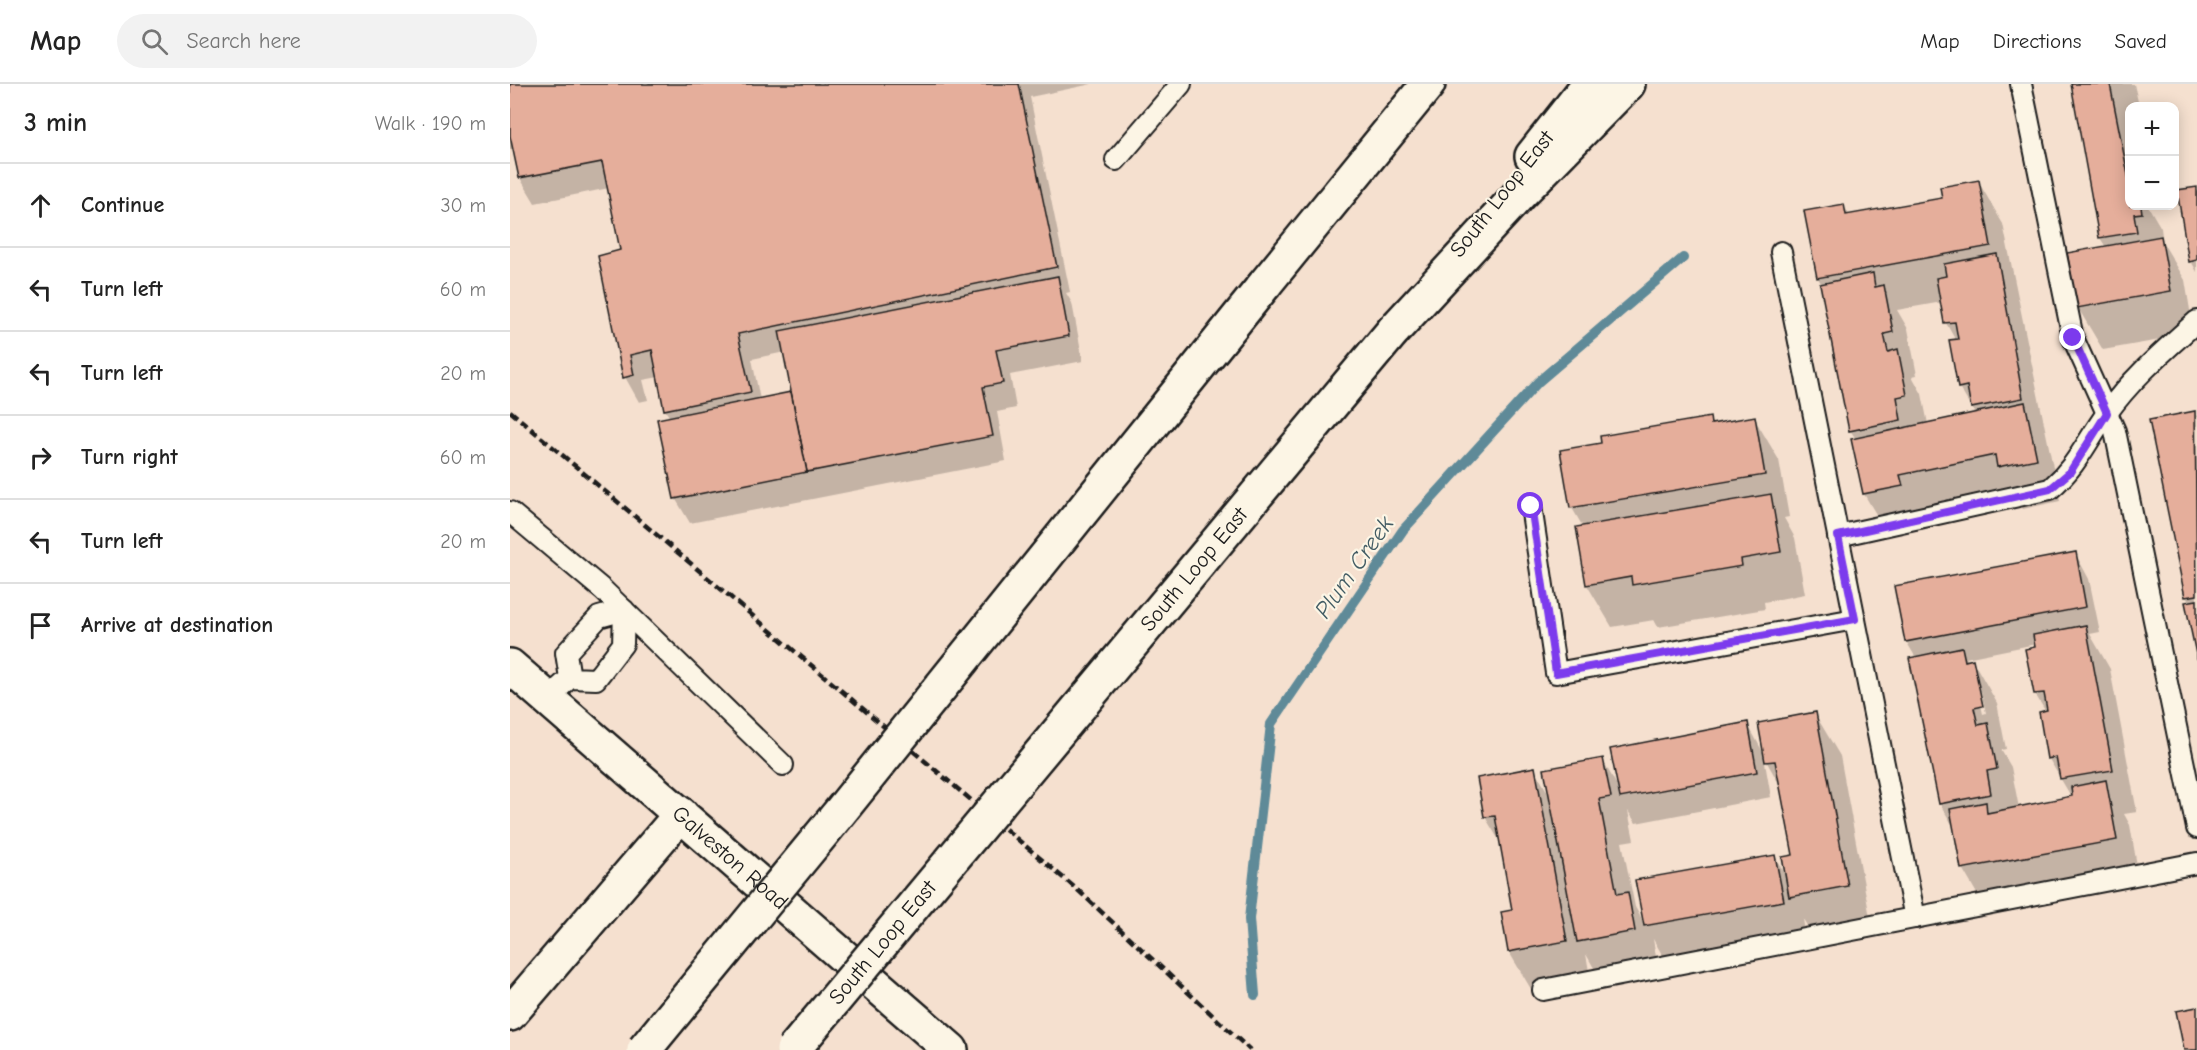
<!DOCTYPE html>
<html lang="en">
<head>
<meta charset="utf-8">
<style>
	:root { --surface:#fff; --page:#f2f2f2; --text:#222; --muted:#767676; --line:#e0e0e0 }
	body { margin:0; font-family:"Comic Neue",sans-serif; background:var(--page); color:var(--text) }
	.controls { position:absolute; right:18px; top:18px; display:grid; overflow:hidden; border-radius:12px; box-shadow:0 3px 15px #0003 }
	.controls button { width:54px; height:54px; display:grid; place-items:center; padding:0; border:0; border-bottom:2px solid var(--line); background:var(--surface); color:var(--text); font:30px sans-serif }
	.stop { position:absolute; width:18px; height:18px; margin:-14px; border:4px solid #7c3aed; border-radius:50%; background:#fff }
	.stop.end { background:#7c3aed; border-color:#fff; box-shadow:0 2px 6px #0008 }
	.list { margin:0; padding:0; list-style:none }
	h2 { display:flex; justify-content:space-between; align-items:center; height:78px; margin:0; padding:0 24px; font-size:26px }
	h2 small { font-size:20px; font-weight:400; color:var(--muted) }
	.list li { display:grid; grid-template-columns:39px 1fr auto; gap:18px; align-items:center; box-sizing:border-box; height:84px; padding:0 24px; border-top:2px solid var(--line) }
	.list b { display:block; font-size:22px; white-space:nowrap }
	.list em { font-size:20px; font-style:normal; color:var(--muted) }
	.icon { flex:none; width:33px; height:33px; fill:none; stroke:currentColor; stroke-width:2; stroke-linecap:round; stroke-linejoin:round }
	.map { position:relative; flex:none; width:1687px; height:966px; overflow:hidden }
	header { display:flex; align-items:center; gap:36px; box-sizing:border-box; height:84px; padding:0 30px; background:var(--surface); border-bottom:2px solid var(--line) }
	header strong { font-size:28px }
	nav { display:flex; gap:33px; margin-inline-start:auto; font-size:21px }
	.search { width:420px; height:54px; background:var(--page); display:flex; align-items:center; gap:15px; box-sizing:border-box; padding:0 21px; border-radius:33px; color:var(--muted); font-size:22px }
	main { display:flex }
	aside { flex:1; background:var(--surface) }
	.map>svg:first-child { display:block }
	.shadow { fill:#0003; fill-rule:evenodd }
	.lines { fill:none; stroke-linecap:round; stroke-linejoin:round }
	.stream { stroke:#5e8a98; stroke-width:10 }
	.building { fill:#e5ae9b; stroke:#1c1c1c; stroke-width:1.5 }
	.lane-casing { stroke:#1c1c1c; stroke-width:24 }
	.secondary-casing { stroke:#1c1c1c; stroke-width:38 }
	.highway-casing { stroke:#1c1c1c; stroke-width:38 }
	.lane { stroke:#fcf5e5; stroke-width:20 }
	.secondary { stroke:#fcf5e5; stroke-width:33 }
	.highway { stroke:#fcf5e5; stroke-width:33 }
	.rail { stroke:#1c1c1c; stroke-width:4.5; stroke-dasharray:9 4.5; stroke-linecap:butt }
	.highway-bridge-casing { stroke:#1c1c1c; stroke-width:38; stroke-linecap:butt }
	.highway-bridge { stroke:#fcf5e5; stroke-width:33 }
	.route { stroke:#7c3aed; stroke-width:8 }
	.labels { text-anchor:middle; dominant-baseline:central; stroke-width:4.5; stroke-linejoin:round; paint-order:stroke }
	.street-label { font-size:22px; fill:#1c1c1c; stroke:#fcf5e5 }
	.water-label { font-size:24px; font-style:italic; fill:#425c64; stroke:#fcf5e5 }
</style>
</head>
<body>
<header>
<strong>Map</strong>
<div class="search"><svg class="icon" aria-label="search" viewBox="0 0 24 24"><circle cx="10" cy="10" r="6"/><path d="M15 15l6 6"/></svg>Search here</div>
<nav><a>Map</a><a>Directions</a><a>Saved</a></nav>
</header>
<main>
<aside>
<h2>3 min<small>Walk · 190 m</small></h2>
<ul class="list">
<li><svg class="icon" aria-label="ahead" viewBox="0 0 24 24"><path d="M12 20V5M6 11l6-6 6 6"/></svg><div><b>Continue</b></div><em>30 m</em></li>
<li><svg class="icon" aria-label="left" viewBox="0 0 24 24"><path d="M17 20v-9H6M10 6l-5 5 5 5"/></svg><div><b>Turn left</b></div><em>60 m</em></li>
<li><svg class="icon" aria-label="left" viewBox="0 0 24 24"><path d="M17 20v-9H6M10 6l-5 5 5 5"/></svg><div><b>Turn left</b></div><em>20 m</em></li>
<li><svg class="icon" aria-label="right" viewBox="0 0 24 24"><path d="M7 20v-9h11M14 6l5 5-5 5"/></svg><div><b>Turn right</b></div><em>60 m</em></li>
<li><svg class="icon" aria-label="left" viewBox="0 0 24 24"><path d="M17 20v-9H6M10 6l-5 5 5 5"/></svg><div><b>Turn left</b></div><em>20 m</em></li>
<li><svg class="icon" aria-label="arrive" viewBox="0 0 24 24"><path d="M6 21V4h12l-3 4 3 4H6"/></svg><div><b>Arrive at destination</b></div></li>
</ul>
</aside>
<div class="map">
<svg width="1687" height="966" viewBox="0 0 1687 966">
	<rect width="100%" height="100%" fill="#f5e0cf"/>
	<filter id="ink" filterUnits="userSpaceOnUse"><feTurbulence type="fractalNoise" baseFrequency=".0167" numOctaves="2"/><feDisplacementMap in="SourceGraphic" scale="12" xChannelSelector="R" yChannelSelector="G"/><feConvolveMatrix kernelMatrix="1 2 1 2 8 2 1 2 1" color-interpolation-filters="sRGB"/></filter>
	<g filter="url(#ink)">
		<g class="shadow">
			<path d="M 0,0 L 582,0 L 520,13 L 560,208 L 556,209 L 562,219 L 573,277 L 500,291 L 506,324 L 487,328 L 496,377 L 180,439 L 165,414 L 160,334 L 155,326 L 149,293 L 133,296 L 138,316 L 129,318 L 115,293 L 112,168 L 99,104 L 25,119 L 10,94 L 4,65 L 0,66 ZM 275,268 L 283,310 L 250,316 L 242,275 Z"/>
			<polygon points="1562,0 1624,0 1629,22 1620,22 1620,122 1638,122 1651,144 1653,159 1675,196 1684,250 1593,266 1568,224 1558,170 1596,163 1590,154"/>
			<path d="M 1468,97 L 1493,140 L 1550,417 L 1513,425 L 1507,414 L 1414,434 L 1416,445 L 1379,452 L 1354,410 L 1346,355 L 1340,346 L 1312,201 L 1308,194 L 1334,122 L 1340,132 L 1433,115 ZM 1432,218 L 1436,239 L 1446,257 L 1449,303 L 1465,330 L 1418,340 L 1412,310 L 1402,292 L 1407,291 L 1398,245 L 1387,226 Z"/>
			<polygon points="1687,104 1687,188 1681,177"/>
			<polygon points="1685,329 1687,333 1687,568 1680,519 1676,513"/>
			<polygon points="1244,334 1269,376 1279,433 1274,434 1285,454 1295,510 1254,518 1255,525 1148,543 1144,536 1102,543 1077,501 1068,444 1073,443 1062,424 1093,360 1199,335 1203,341"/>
			<path d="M 1565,469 L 1579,495 L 1590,548 L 1580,550 L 1600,585 L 1627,728 L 1614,730 L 1620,741 L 1630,799 L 1477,827 L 1452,784 L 1446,747 L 1430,720 L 1401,575 L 1406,574 L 1396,557 ZM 1526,560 L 1527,564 L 1517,566 L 1525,610 L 1536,628 L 1530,629 L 1539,675 L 1562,714 L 1509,724 L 1501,683 L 1491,666 L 1496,665 L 1487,619 L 1463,577 L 1459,577 L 1456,574 ZM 1468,607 L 1471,607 L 1476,629 L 1473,630 Z"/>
			<path d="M 1305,630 L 1330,672 L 1362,844 L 1305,855 L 1293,835 L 1297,860 L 1160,884 L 1143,855 L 1149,890 L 1093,900 L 1076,870 L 1081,899 L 1024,910 L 999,868 L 1004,827 L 992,761 L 975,733 L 969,695 L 1024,685 L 1040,712 L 1092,675 L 1109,705 L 1237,639 L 1254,670 ZM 1254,673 L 1272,705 L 1285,772 L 1276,792 L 1265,773 L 1134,839 L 1125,823 L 1112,758 L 1124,756 L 1118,727 L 1126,739 L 1261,713 Z"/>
		</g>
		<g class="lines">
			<polyline class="stream" points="745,911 739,835 761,640 893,446 1028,298 1173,174"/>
		</g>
		<g class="building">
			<polygon points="0,0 509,0 547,183 228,250 241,308 154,326 142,266 120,271 124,291 113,294 88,172 110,166 92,78 9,94 0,52"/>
			<polygon points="1561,0 1600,0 1620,101 1620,122 1631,122 1632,129 1624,130 1627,148 1589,154"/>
			<polygon points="1469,96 1481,162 1307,194 1294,127 1334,120 1336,131 1432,114 1430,103"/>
			<polygon points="1687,103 1687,176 1679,178 1667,106"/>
			<polygon points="1651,152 1661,207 1567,224 1557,169"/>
			<polygon points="1487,170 1513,314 1461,324 1457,302 1448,304 1439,256 1448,255 1445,238 1434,239 1426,194 1436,192 1434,180"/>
			<polygon points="1363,189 1365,203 1374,201 1383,248 1374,250 1378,268 1388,265 1397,311 1387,313 1391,336 1339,347 1310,200"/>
			<polygon points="548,192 559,252 486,266 493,299 473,303 483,352 297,388 269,247"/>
			<polygon points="281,308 297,388 164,415 147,335"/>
			<polygon points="1515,318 1527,375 1487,383 1485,371 1390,391 1393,402 1353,410 1341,355"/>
			<polygon points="1685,327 1687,511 1675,513 1639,336"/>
			<polygon points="1245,332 1255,391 1060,424 1050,366 1091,359 1090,352 1200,333 1201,340"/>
			<polygon points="1261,410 1271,468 1231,475 1232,482 1122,501 1121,493 1076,501 1066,443"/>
			<polygon points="1566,468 1576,523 1395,558 1384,502"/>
			<polygon points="1687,516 1687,575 1675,518"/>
			<polygon points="1576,541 1603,686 1550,695 1546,673 1537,675 1529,628 1537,626 1534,609 1524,610 1515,565 1525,563 1523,551"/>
			<polygon points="1452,563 1455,577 1463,575 1473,622 1464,624 1468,641 1478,639 1487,685 1477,687 1481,710 1429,720 1399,574"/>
			<polygon points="1306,628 1338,802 1279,813 1272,773 1283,771 1265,677 1255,678 1248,639"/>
			<polygon points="1238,638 1247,688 1110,714 1100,665"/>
			<polygon points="1093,674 1101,713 1089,715 1107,810 1118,808 1125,847 1067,858 1034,685"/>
			<polygon points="1025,683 1057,857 998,868 991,828 1002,826 985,732 974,733 967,694"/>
			<polygon points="1596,696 1607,756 1451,785 1440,725 1476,718 1477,729 1562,712 1561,703"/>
			<polygon points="1265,771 1274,817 1134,842 1125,796"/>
			<polygon points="1687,923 1687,966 1674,966 1666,927"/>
		</g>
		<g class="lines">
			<g class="lane-casing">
				<g id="lane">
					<polyline points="1511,0 1563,254 1605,347 1687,744"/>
					<polyline points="606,76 671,0"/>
					<polyline points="1271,168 1405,834"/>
					<polyline points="1021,422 1046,589 1345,535"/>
					<polyline points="0,428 93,506 273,681"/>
					<path d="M 1328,452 L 1540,405 C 1568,381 1576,358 1597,329 C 1622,294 1655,266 1687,237"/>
					<polyline points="38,614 60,594 86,595 113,560 114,526 89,533 56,569 60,594"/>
					<polyline points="1033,906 1687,779"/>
				</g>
			</g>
			<g class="secondary-casing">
				<g id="secondary">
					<path id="s1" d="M 0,582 L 441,966"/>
					<polyline points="0,930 171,730"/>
				</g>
			</g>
			<g class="highway-casing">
				<g id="highway">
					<polyline points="1022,72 1079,0"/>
					<polyline points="755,200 918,0"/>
					<polyline points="883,247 1007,113 1118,0"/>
				</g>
			</g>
			<use href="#lane" class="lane"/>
			<use href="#secondary" class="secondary"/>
			<use href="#highway" class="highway"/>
			<polyline class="rail" points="0,327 570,808 740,966"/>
			<g class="highway-bridge-casing">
				<g id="highway-bridge">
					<polyline points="134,966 330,728 755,200"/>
					<path id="s2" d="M 283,966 L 883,247"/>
				</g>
			</g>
			<use href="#highway-bridge" class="highway-bridge"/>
		</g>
	</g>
	<g class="lines" filter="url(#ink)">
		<polyline class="route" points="1021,422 1046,589 1345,535 1328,452 1540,405 1560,388 1597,329 1563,254"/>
	</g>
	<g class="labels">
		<g class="street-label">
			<text transform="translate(992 110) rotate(-52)">South Loop East</text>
			<text stroke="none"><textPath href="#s2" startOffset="626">South Loop East</textPath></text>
			<text stroke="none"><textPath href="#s1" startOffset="292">Galveston Road</textPath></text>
			<text stroke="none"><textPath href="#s2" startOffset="140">South Loop East</textPath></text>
		</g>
		<g class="water-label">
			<text transform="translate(844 483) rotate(-55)">Plum Creek</text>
		</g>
	</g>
</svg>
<div class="controls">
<button>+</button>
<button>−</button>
</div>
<div class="stop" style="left:1021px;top:422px"></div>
<div class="stop end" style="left:1563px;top:254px"></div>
</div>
</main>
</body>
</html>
